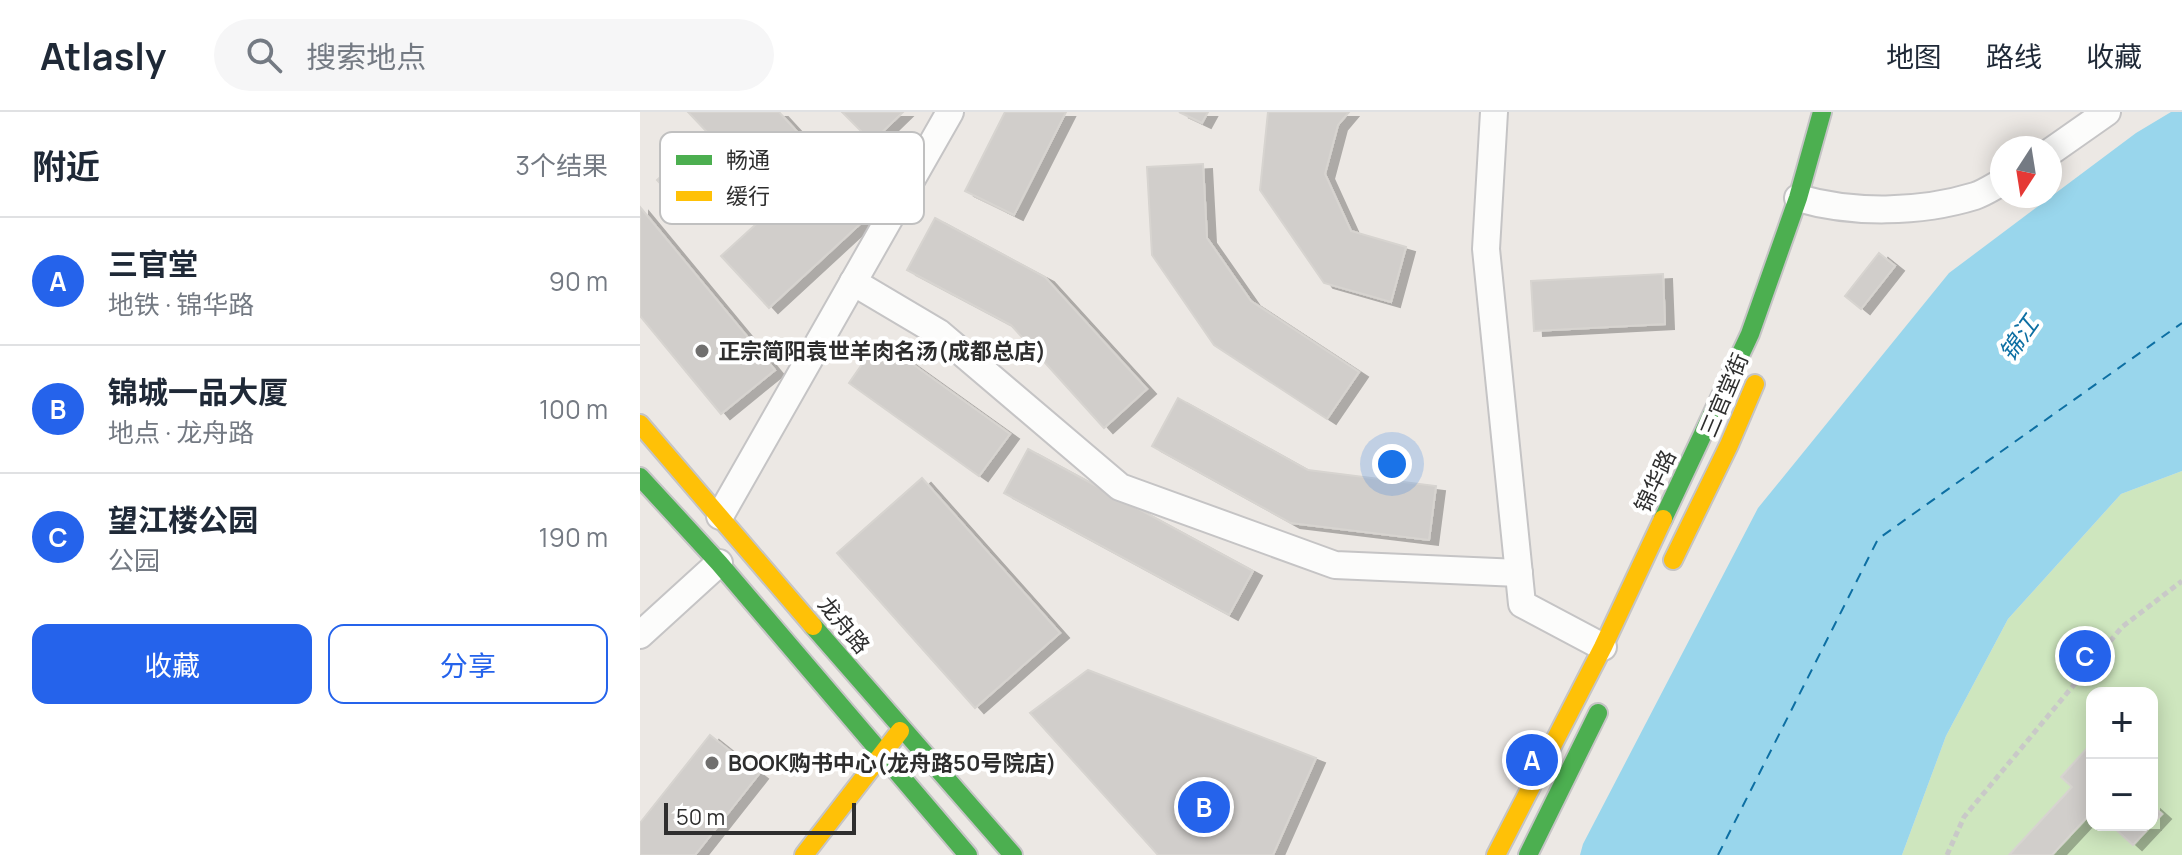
<!DOCTYPE html>
<html lang="zh">
<head>
<meta charset="utf-8">
<style>
	:root { --surface:#fff; --page:#f6f6f7; --text:#1f2937; --muted:#747a83; --line:#e0e1e3; --accent:#2563eb }
	body { margin:0; font-family:Manrope,"Noto Sans SC",sans-serif; background:var(--page); color:var(--text) }
	.controls { position:absolute; right:24px; bottom:24px; display:grid; overflow:hidden; border-radius:16px; box-shadow:0 4px 20px #0003 }
	.controls button { width:72px; height:72px; display:grid; place-items:center; padding:0; border:0; border-bottom:2px solid var(--line); background:var(--surface); color:var(--text); font:40px sans-serif }
	.compass { position:absolute; left:1350px; top:24px; width:72px; height:72px; border-radius:50%; background:var(--surface); box-shadow:0 4px 20px #0003; rotate:192deg }
	.scale { position:absolute; left:24px; bottom:20px; width:192px; box-sizing:border-box; padding-left:8px; border:4px solid #2e2e2e; border-top:0; font-size:22px; line-height:28px; white-space:nowrap; color:#2e2e2e; -webkit-text-stroke:6px #fff; paint-order:stroke }
	.you { position:absolute; left:752px; top:352px; width:28px; height:28px; margin:-20px; border:6px solid #fff; border-radius:50%; background:#1a73e8; box-shadow:0 0 0 12px #1a73e833 }
	.badge { display:grid; place-items:center; width:52px; height:52px; border-radius:50%; background:var(--accent); color:#fff; font-size:26px; font-weight:700 }
	.pin { position:absolute; translate:-50% -50%; border:4px solid #fff; box-shadow:0 2px 8px #0006 }
	.list { margin:0; padding:0; list-style:none }
	h2 { display:flex; justify-content:space-between; align-items:center; height:104px; margin:0; padding:0 32px; font-size:34px }
	h2 small { font-size:26px; font-weight:400; color:var(--muted) }
	.list li { display:grid; grid-template-columns:52px 1fr auto; gap:24px; align-items:center; box-sizing:border-box; height:128px; padding:0 32px; border-top:2px solid var(--line) }
	.list b { display:block; font-size:30px; white-space:nowrap }
	.list p { margin:0; font-size:26px; white-space:nowrap; color:var(--muted) }
	.list em { font-size:26px; font-style:normal; color:var(--muted) }
	.actions { display:flex; gap:16px; padding:24px 32px }
	.actions a { flex:1; padding:18px 0; border:2px solid var(--accent); border-radius:16px; text-align:center; font-size:28px; color:var(--accent) }
	.actions .main { background:var(--accent); color:#fff }
	.icon { flex:none; width:44px; height:44px; fill:none; stroke:currentColor; stroke-width:2; stroke-linecap:round; stroke-linejoin:round }
	.map { position:relative; flex:none; width:1542px; height:743px; overflow:hidden }
	header { display:flex; align-items:center; gap:48px; box-sizing:border-box; height:112px; padding:0 40px; background:var(--surface); border-bottom:2px solid var(--line) }
	header strong { font-size:38px }
	nav { display:flex; gap:44px; margin-inline-start:auto; font-size:28px }
	.search { width:560px; height:72px; background:var(--page); display:flex; align-items:center; gap:20px; box-sizing:border-box; padding:0 28px; border-radius:44px; color:var(--muted); font-size:30px }
	main { display:flex }
	aside { flex:1; background:var(--surface) }
	.map>svg:first-child { display:block }
	.green { fill:#cee6be; fill-rule:evenodd }
	.water { fill:#99d6ec }
	.lines { fill:none; stroke-linecap:round; stroke-linejoin:round }
	.ferry { stroke:#0d6fa3; stroke-width:2; stroke-dasharray:10 8; stroke-linecap:butt }
	.building { fill:#d1cecb; stroke:#d7d4d0; stroke-width:2; filter:url(#shadow) }
	.street-casing { stroke:#c5c4c5; stroke-width:30 }
	.fast-casing { stroke:#c5c4c5; stroke-width:22 }
	.slow-casing { stroke:#c5c4c5; stroke-width:22 }
	.path { stroke:#c9c9c8; stroke-width:5; stroke-dasharray:6 4; stroke-linecap:butt }
	.street { stroke:#fcfcfb; stroke-width:26 }
	.fast { stroke:#4caf50; stroke-width:18 }
	.slow { stroke:#ffc107; stroke-width:18 }
	.poi-dot { fill:#706f6e; stroke:#fff; stroke-width:3 }
	.labels { text-anchor:middle; dominant-baseline:central; stroke-width:8; stroke-linejoin:round; paint-order:stroke }
	.poi-label { font-size:22px; font-weight:bold; fill:#2e2e2e; stroke:#fff; text-anchor:start }
	.street-label { font-size:22px; fill:#2e2e2e; stroke:#fff }
	.water-label { font-size:24px; font-style:italic; fill:#0d6fa3; stroke:#fff }
	.key { fill:#fff; stroke:#c0c0c0; stroke-width:2 }
	.key-label { font-size:22px; fill:#2e2e2e }
</style>
</head>
<body>
<header>
<strong>Atlasly</strong>
<div class="search"><svg class="icon" aria-label="search" viewBox="0 0 24 24"><circle cx="10" cy="10" r="6"/><path d="M15 15l6 6"/></svg>搜索地点</div>
<nav><a>地图</a><a>路线</a><a>收藏</a></nav>
</header>
<main>
<aside>
<h2>附近<small>3个结果</small></h2>
<ul class="list">
<li><span class="badge">A</span><div><b>三官堂</b><p>地铁 · 锦华路</p></div><em>90 m</em></li>
<li><span class="badge">B</span><div><b>锦城一品大厦</b><p>地点 · 龙舟路</p></div><em>100 m</em></li>
<li><span class="badge">C</span><div><b>望江楼公园</b><p>公园</p></div><em>190 m</em></li>
</ul>
<div class="actions"><a class="main">收藏</a><a>分享</a></div>
</aside>
<div class="map">
<svg width="1542" height="743" viewBox="0 0 1542 743">
	<defs>
		<filter id="shadow"><feDropShadow dx="9" dy="5" stdDeviation="0" flood-color="#0004"/></filter>
	</defs>
	<rect width="100%" height="100%" fill="#ece8e4"/>
	<path class="green" d="M 1542,359 L 1542,743 L 1262,743 L 1306,624 L 1368,507 L 1481,382 ZM 1452,581 L 1512,581 L 1512,713 L 1452,713 Z"/>
	<polygon class="water" points="1531,0 1542,0 1542,359 1481,382 1368,507 1306,624 1262,743 940,743 943,732 1118,396 1309,161 1496,21"/>
	<g class="lines">
		<polyline class="ferry" points="1078,743 1238,427 1542,211"/>
	</g>
	<g class="building">
		<polygon points="48,0 139,0 232,101 129,196 81,144 137,93 103,55 50,103 17,68 68,21"/>
		<polygon points="202,0 263,0 232,30"/>
		<polygon points="365,0 426,0 374,103 325,79"/>
		<polygon points="539,0 568,0 562,11"/>
		<polygon points="628,0 709,0 698,13 685,62 711,119 766,135 751,190 684,171 620,78"/>
		<polygon points="563,52 567,126 611,189 719,260 687,307 574,233 512,143 507,55"/>
		<polygon points="0,95 135,258 81,302 0,204"/>
		<polygon points="295,106 405,165 507,277 464,316 371,213 267,158"/>
		<polygon points="1239,141 1255,154 1221,197 1205,184"/>
		<polygon points="1023,162 1025,212 894,219 891,169"/>
		<polygon points="239,228 370,322 339,364 209,271"/>
		<polygon points="538,286 668,358 796,374 789,428 651,411 512,334"/>
		<polygon points="388,337 613,459 589,503 364,381"/>
		<polygon points="282,366 420,521 335,596 197,441"/>
		<polygon points="448,558 676,646 633,743 518,743 390,601"/>
		<polygon points="70,623 119,662 55,743 0,743 0,711"/>
		<polygon points="1448,635 1452,638 1452,700 1412,743 1369,743 1432,675 1421,665"/>
		<polygon points="1512,693 1522,702 1493,733 1471,713 1512,713"/>
	</g>
	<g class="lines">
		<g class="street-casing">
			<g id="street">
				<polyline points="854,0 846,137 882,492 963,535"/>
				<polyline points="1410,40 1467,0"/>
				<path d="M 1158,86 C 1212,102 1280,101 1335,84 C 1344,81 1353,75 1362,70"/>
				<polyline points="213,170 299,221 480,375 695,453 879,461"/>
				<polyline points="80,404 310,0"/>
				<polyline points="0,523 79,451"/>
			</g>
		</g>
		<g class="fast-casing">
			<g id="fast">
				<polyline points="0,365 79,451 328,743"/>
				<polyline points="1023,407 1110,222 1158,86 1182,0"/>
				<polyline points="173,514 373,743"/>
				<polyline points="888,743 958,601"/>
			</g>
		</g>
		<g class="slow-casing">
			<g id="slow">
				<polyline points="0,312 173,514"/>
				<polyline points="1033,448 1089,333 1115,272"/>
				<polyline points="164,743 260,619"/>
				<polyline points="856,743 963,535 1023,407"/>
			</g>
		</g>
		<polyline class="path" points="1307,743 1324,705 1482,515 1542,469"/>
		<use href="#street" class="street"/>
		<use href="#fast" class="fast"/>
		<use href="#slow" class="slow"/>
	</g>
	<g class="poi-dot">
		<circle cx="62" cy="239" r="8"/>
		<circle cx="72" cy="651" r="8"/>
	</g>
	<g class="labels">
		<g class="poi-label">
			<text x="78" y="239">正宗简阳袁世羊肉名汤(成都总店)</text>
			<text x="88" y="651">BOOK购书中心(龙舟路50号院店)</text>
		</g>
		<g class="street-label">
			<text transform="translate(1084 283) rotate(-67)">三官堂街</text>
			<text transform="translate(1015 369) rotate(-65)">锦华路</text>
			<text transform="translate(204 513) rotate(50)">龙舟路</text>
		</g>
		<g class="water-label">
			<text transform="translate(1378 226) rotate(-55)">锦江</text>
		</g>
	</g>
	<rect x="20" y="20" width="264" height="92" rx="12" class="key"/>
	<rect x="36" y="43" width="36" height="10" fill="#4caf50"/>
	<rect x="36" y="79" width="36" height="10" fill="#ffc107"/>
	<g class="key-label">
		<text x="86" y="56">畅通</text>
		<text x="86" y="92">缓行</text>
	</g>
</svg>
<div class="controls">
<button>+</button>
<button>−</button>
</div>
<svg class="compass" viewBox="-18 -18 36 36"><path d="M0-13l5 13h-10z" fill="#e53935"/><path d="M0 13l5-13h-10z" fill="#747a83"/></svg>
<div class="scale">50 m</div>
<div class="you"></div>
<div class="pin badge" style="left:892px;top:648px">A</div>
<div class="pin badge" style="left:564px;top:695px">B</div>
<div class="pin badge" style="left:1445px;top:544px">C</div>
</div>
</main>
</body>
</html>
